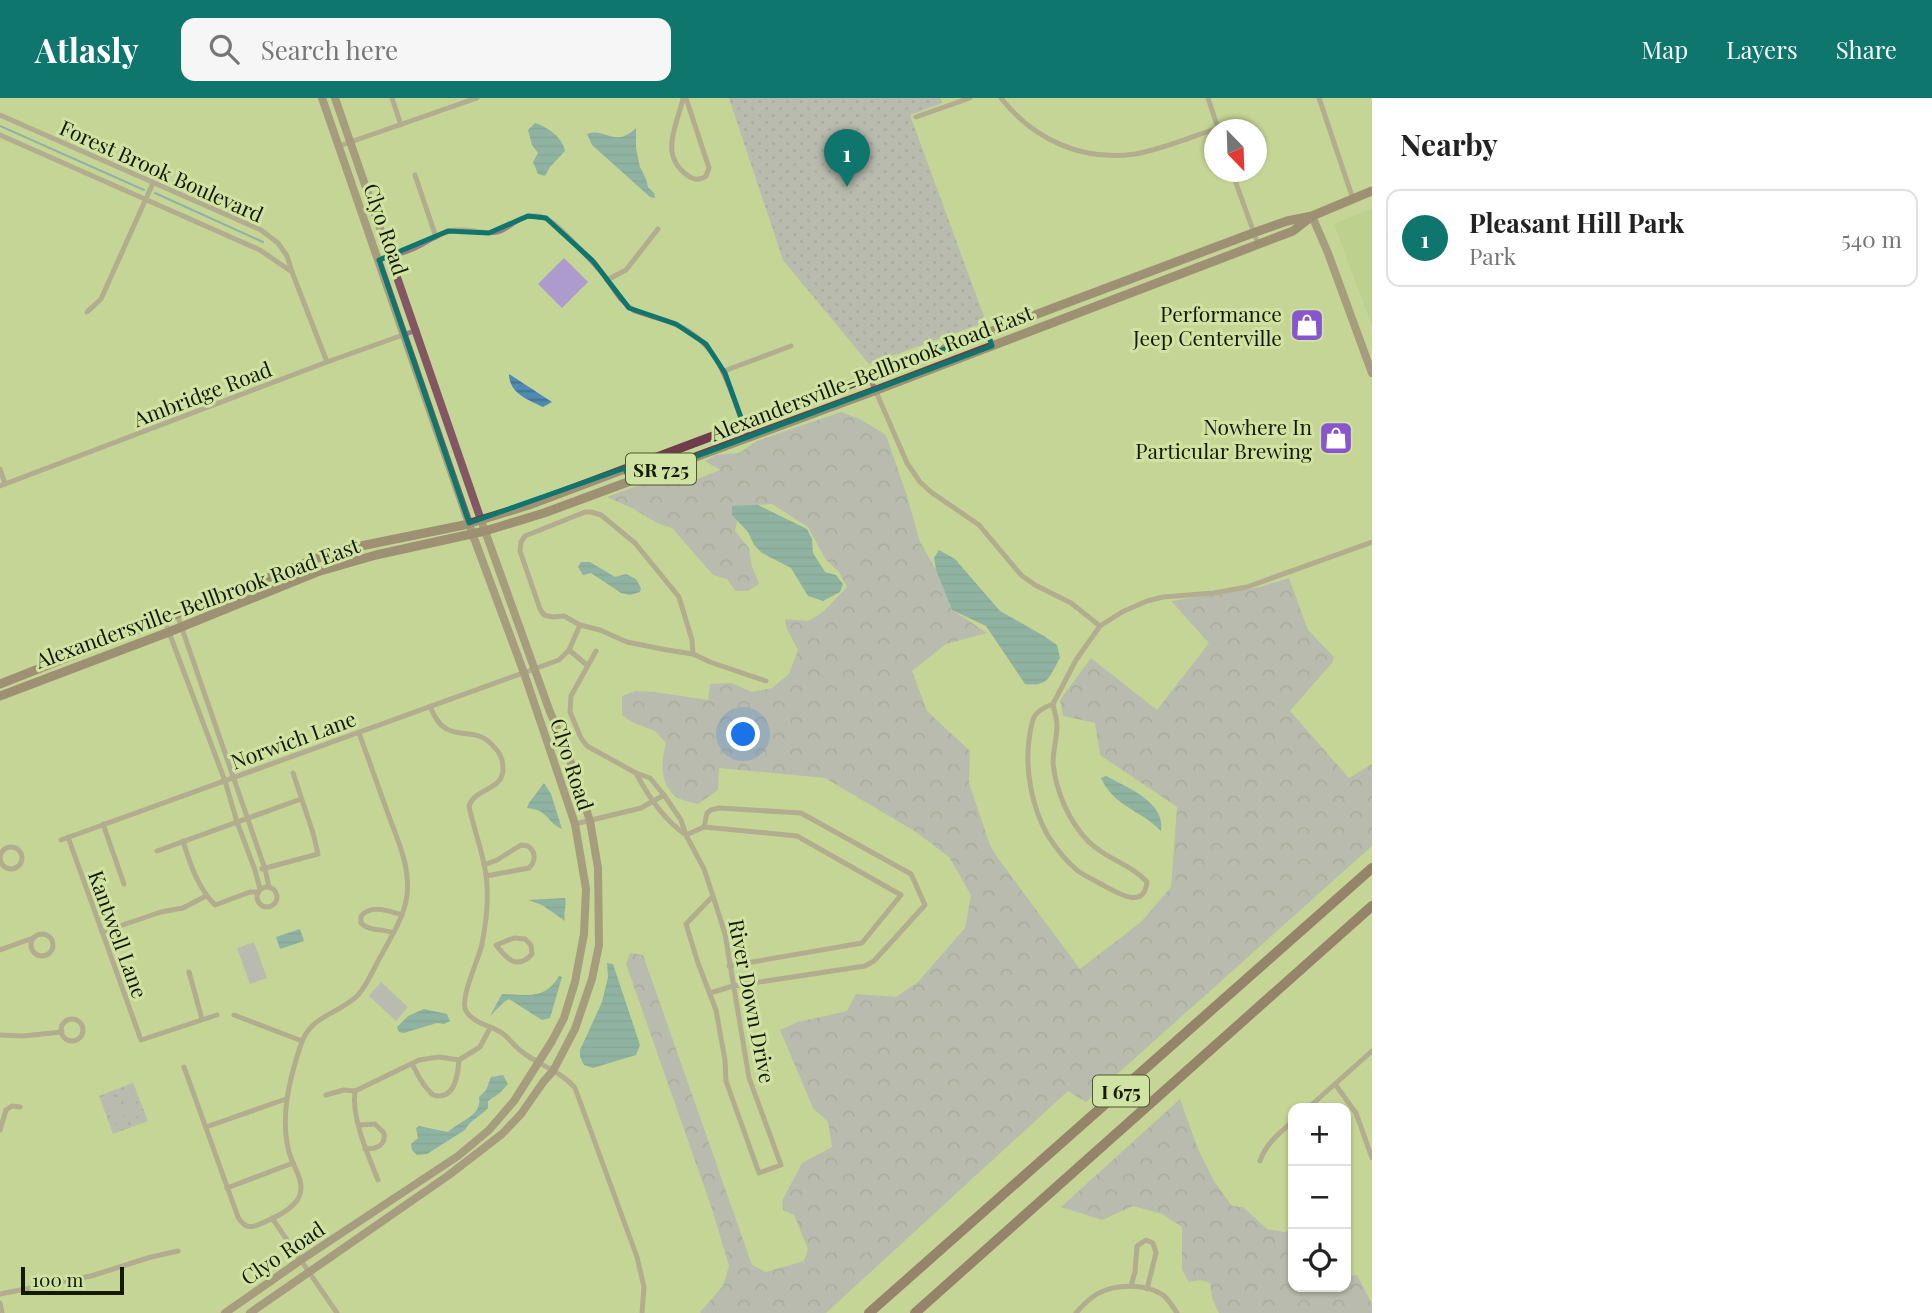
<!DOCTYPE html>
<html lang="en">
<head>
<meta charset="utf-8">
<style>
	:root { --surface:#fff; --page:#f6f6f6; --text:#222; --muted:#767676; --line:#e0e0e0; --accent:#0f766e }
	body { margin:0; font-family:"Playfair Display",serif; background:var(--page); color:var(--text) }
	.controls { position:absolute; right:21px; bottom:21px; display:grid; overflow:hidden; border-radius:14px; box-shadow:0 2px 5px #0004 }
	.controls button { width:63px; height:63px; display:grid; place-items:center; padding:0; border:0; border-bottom:2px solid var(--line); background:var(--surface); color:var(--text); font:35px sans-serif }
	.compass { position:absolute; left:1204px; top:21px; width:63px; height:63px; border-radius:50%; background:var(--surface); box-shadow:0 2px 5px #0004; rotate:157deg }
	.scale { position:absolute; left:21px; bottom:18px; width:103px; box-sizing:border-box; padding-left:7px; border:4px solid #141a02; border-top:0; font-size:19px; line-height:24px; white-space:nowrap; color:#141a02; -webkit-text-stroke:5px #d1e3a2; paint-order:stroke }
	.you { position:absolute; left:744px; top:637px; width:24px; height:24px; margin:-18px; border:5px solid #fff; border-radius:50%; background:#1a73e8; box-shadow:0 0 0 10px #1a73e833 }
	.badge { display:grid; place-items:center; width:46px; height:46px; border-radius:50%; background:var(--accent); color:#fff; font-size:23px; font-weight:700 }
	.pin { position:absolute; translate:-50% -58px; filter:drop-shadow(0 2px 4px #0008) }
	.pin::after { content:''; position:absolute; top:37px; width:24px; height:21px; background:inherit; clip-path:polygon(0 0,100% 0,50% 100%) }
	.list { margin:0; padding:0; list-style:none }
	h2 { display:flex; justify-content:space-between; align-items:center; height:91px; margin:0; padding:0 28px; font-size:30px }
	h2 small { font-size:23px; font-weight:400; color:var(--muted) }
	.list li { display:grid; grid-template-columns:46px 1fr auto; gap:21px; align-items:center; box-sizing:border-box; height:98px; margin:0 14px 14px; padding:0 14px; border:2px solid var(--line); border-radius:14px }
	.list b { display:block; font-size:26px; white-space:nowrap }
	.list p { margin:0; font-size:23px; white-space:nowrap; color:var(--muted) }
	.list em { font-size:23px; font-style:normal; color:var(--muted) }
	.icon { flex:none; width:38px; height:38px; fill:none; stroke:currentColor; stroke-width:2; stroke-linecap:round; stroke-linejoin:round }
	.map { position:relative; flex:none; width:1372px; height:1215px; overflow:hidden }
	header { display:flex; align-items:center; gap:42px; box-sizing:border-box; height:98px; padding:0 35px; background:var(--accent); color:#fff }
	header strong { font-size:33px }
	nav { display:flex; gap:38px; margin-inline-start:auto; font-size:24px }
	.search { width:490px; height:63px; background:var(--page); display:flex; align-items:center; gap:18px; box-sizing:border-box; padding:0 24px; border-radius:14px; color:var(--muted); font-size:26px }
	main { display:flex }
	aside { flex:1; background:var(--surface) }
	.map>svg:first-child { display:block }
	.built { fill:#b7c983 }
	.green { fill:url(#green-dots) }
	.forest { fill:url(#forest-crowns) }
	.pitch { fill:#ac9bcc }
	.water { fill:url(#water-rules) }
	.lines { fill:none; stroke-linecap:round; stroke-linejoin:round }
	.stream { stroke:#4f8ab3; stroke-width:2 }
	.street { stroke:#9c7d85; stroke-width:5 }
	.secondary { stroke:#825763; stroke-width:8 }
	.primary { stroke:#6f3c4b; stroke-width:9 }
	.highway { stroke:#5d2337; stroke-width:10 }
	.marked { fill:none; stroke:#0f766e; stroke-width:5; stroke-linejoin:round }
	.labels { text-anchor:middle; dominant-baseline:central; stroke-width:6; stroke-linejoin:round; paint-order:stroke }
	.shield { fill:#d1e3a2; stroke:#4d5632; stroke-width:2 }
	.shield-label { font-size:19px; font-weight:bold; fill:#141a02 }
	.street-label { font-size:21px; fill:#141a02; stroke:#d1e3a2 }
	.poi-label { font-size:21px; fill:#141a02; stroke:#d1e3a2; text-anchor:end }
</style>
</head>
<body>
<header>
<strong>Atlasly</strong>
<div class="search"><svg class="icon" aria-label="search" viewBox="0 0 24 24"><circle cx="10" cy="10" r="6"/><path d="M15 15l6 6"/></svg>Search here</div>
<nav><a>Map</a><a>Layers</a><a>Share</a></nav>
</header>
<main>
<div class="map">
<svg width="1372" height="1215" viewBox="0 0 1372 1215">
	<defs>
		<pattern id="green-dots" width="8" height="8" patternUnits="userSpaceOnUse" patternTransform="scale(1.75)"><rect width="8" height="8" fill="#ac9bcc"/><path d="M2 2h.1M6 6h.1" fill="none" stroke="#8b7ea3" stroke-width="1.8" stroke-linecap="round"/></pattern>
		<pattern id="forest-crowns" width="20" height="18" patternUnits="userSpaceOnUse" patternTransform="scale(1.75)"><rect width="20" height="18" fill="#ac9bcc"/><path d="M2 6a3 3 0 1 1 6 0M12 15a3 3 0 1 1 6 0" fill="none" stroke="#8b7ea3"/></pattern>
		<pattern id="water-rules" width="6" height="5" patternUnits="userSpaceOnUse" patternTransform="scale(1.75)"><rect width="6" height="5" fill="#4f8ab3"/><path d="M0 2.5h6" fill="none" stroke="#40708f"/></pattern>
	</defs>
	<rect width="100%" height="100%" fill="#c4d695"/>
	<polygon class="built" points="1372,110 1372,228 1334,126"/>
	<g class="green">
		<polygon points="729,0 940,0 942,5 910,17 986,224 869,266 783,162"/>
		<polygon points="133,985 148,1023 113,1036 99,998"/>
	</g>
	<g class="forest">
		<path d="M 841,314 L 860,321 L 886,337 L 907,398 L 920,444 L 936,472 L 952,512 L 987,535 L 946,546 L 912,573 L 927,613 L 970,653 L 969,685 L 990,747 L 997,759 L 1080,871 L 1141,824 L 1171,789 L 1177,709 L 1100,657 L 1095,625 L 1063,618 L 1060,602 L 1091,560 L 1157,612 L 1209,545 L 1171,503 L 1260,489 L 1289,480 L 1308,532 L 1334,559 L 1332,565 L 1290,613 L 1349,680 L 1372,666 L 1372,748 L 1086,1004 L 1068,993 L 826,1215 L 701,1215 L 700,1214 L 723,1188 L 729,1168 L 712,1111 L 626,866 L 630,855 L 643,857 L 752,1167 L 766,1174 L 804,1163 L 808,1151 L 794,1117 L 783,1112 L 782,1103 L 802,1065 L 832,1049 L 828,1024 L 813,1010 L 780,932 L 798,924 L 847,913 L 856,896 L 896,899 L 918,884 L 965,830 L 971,797 L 949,759 L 916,734 L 825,680 L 719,670 L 718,692 L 698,706 C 692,704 682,703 676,699 C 659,685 661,664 666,645 L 655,633 L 632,624 L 622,617 L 622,598 L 635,593 L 655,594 L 708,602 L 710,586 L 731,585 L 752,594 L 772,590 L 789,576 L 798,552 L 786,529 L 785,521 L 808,523 L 823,514 L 847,489 L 839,474 L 826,462 L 808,429 L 772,406 L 740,408 L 735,433 L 749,450 L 752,468 L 759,486 L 748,493 L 735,493 L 727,481 L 713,477 L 672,430 L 657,425 L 632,410 L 607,399 L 648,384 L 692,383 L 720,372 L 705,363 L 716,357 L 739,355 L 757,343 Z"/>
		<polygon points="1180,1001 1198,1051 1214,1083 1232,1108 1243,1109 1267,1131 1284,1134 1293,1132 1293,1189 1346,1189 1346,1179 1357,1177 1372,1206 1372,1215 1219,1215 1212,1200 1210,1185 1201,1182 1189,1184 1182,1172 1182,1129 1162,1116 1133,1108 1102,1122 1061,1109"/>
	</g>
	<g class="pitch">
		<polygon points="564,160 588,184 562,210 538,186"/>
		<polygon points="254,844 267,880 250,886 237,850"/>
		<polygon points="381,884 408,909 396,923 369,898"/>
		<polygon points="132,994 141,1017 130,1021 121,998"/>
		<polygon points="116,1000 125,1023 114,1027 105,1004"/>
	</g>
	<g class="water">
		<path d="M 535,25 C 548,29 563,40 565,53 L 550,69 L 545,78 L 538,76 L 533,64 L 538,55 L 532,47 L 528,32 Z"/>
		<path d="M 636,30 L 636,50 L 640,69 L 646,81 L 648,89 L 654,95 L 655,100 L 650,99 L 592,47 L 587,36 C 606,29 614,51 636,30 Z"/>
		<path d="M 509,276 L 552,304 L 543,309 C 528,302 509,295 509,276 Z"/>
		<polygon points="758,407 807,431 812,441 813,455 825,474 836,477 843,486 840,494 823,503 808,498 791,470 762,455 754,447 748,434 732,417 732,408"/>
		<path d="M 939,452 L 955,461 L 1000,513 L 1044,538 L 1057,547 L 1060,560 C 1049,579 1049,589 1025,586 L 986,528 L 952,512 L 936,472 L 934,460 Z"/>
		<polygon points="581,464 590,464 615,479 626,476 636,481 641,490 640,494 630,497 621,495 591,475 583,477 578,469"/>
		<path d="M 1106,678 C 1126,689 1166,704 1161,733 C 1141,712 1114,709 1101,680 Z"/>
		<path d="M 544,685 L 551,696 L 562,731 C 545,723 549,712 527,710 L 529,705 Z"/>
		<path d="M 565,800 C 567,807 563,815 565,823 L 542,807 L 528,802 Z"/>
		<polygon points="300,831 304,843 280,851 276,839"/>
		<polygon points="607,865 613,866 640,947 636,957 593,970 584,967 580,959 580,952 602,904 608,879"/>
		<path d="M 559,878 L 562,879 L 550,920 L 542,922 L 509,901 L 504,904 L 490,918 L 502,896 C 527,897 545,902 559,878 Z"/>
		<polygon points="424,911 447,916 450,923 444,926 437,925 404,935 399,934 397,929 408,918"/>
		<path d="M 503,977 L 508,986 L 500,995 L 488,1003 L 488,1010 C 481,1018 470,1022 465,1032 L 427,1056 L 417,1057 L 412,1052 L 411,1046 L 418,1040 L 416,1030 L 419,1028 L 448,1034 C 459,1023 483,1018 479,999 L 486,992 L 491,979 Z"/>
	</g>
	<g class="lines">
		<g class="stream">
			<polyline points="0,28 144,92"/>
			<polyline points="155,95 263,144"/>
		</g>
		<g class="street">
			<polyline points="392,0 401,27"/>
			<path d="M 683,0 C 678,26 658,56 687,77 C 694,82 699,83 706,78 L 709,70 L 686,0"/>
			<path d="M 1001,0 C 1033,41 1082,64 1135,56 C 1163,51 1191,39 1218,30"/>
			<polyline points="1208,0 1218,30"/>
			<polyline points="1319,0 1353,101"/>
			<polyline points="0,17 261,132 278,145 287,158 292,174 327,264"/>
			<polyline points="916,19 970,0"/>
			<polyline points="0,37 260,152 292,174"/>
			<polyline points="339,48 477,0"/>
			<polyline points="1232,74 1258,146"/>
			<polyline points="415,77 436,139"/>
			<path d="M 379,162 C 391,158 404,155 415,150 C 428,144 440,134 454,132 C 469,130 483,137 497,134 C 506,132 512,125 520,121 C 546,109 562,133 578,149 C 587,158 596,167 604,177 C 614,191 620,204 635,213 C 649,218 664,221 677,227 C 724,247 730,296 748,339"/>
			<polyline points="607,182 626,172 658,131"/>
			<polyline points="87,214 101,201 153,85"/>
			<polyline points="724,273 791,248"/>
			<polyline points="870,280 907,365 920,384 931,394 979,427 1021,477 1035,487 1071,505 1100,528 1122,514 1147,503 1163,499 1214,495 1247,489 1372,444"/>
			<polyline points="0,371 5,386"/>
			<polyline points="0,388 327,264 417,232"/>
			<polyline points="177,516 265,771 269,789"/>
			<polyline points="164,521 225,683 237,724 255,772 260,791"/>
			<polyline points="569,552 588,568"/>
			<polyline points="596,553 571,598 570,614 581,640 587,648 636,675 650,680 664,697 681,722 686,737 704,771 713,798 686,826 698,865 716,912 725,962 726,983 759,1075 781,1067 749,980 725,836 713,798"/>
			<polyline points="693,556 692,542 679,499 635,445 601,417 591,414 585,414 525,438 521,444 520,453 540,511 544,517 552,519 564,518 580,527 600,532 627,544 667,552 693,556 710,564 766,583"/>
			<path d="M 1053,606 C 1031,614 1032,622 1029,642 C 1025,672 1032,709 1047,736 C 1055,749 1067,764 1078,773 C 1085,778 1094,782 1101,786 C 1116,794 1144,813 1147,784 C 1131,766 1106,761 1089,744 C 1069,724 1056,694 1053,665 C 1053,653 1057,640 1057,627 C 1057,620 1054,613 1053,606 L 1076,562 L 1100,528"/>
			<path d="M 430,608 C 447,653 472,621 495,650 C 500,655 503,662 503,670 C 504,693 474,690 469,708 C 473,728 480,746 484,766 C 490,792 487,821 482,846 C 479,861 459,901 466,913 C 474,926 490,927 502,935 C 509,940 514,948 521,953 C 538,967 561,973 575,990 L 637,1159 L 644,1189 L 642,1215"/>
			<path d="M 636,675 C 648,698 664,722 686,737"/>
			<polyline points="103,726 124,786"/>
			<polyline points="575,726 641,710 664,697"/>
			<polyline points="704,729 707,715 711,712 719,710 801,715 911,776 925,807 874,863 865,868 733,888 710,895"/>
			<polyline points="686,737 704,729 797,738 901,797 862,845 729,868"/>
			<polyline points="68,739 141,942 217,917"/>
			<polyline points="61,742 559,562 569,552 580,527"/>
			<path d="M 183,743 C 190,766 198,790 215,807 L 250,794 L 258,794"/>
			<circle cx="11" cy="760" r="11"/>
			<polyline points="157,753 301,701"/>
			<path d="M 484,767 L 497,762 L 521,747 L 528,748 C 536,754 536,763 529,770 L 486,778"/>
			<polyline points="262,771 318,756 313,735 293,675"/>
			<circle cx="267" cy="799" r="10"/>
			<polyline points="102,834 161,814 183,810 206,798"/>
			<path d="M 393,835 C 383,830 369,834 361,825 L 361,818 C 372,806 388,813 402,817"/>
			<circle cx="42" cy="847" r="11"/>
			<path d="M 514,840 L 525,841 L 531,847 L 532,856 C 517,873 506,860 496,847 Z"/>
			<polyline points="0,852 33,840"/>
			<polyline points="189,874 202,921"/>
			<polyline points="234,917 302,943"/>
			<circle cx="72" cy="932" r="11"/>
			<polyline points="0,937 23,938 62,934"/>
			<path d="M 412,966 C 417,975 422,987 430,994 C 432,997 436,998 440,998 C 456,997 458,974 459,962"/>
			<path d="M 184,969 L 238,1119 C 244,1129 249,1131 260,1126 C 272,1121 293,1112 299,1099 C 306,1084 293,1069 289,1054 C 280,1019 289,983 300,949 C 310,916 337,918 358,897 C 368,886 374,869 382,856 C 391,839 402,822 406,803 C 413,771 396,739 386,710 C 377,685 368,660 359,635"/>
			<polyline points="1335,986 1356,1015 1372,1060"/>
			<polyline points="326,997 344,992 355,993"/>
			<polyline points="1308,1010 1372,953"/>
			<path d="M 359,1027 L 375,1026 L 384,1035 C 386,1048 376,1051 365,1051"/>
			<polyline points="206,1029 286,1001"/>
			<polyline points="0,1032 6,1012 12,1008 20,1009"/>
			<path d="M 1260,1063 C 1266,1045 1280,1035 1293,1023"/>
			<path d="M 378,1082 C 368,1057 351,1019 355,993 L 419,962 L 439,959 L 459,962 L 480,949 L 490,930"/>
			<polyline points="227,1090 293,1065"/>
			<polyline points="272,1120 337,1215"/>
			<polyline points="1131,1188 1135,1174 1137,1148 1146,1142 1153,1145 1156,1155 1147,1191"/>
			<polyline points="0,1196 91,1178 151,1159 178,1153"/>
			<polyline points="0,1205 2,1215"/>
			<path d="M 1076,1215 C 1082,1208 1089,1201 1097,1196 C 1115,1186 1145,1185 1163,1197 C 1169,1202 1173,1209 1177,1215"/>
		</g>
		<g class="secondary">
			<polyline points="1312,118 1328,155 1372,275"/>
			<polyline points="225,1215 301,1162 458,1058 489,1032 514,1003 552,943 564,920 575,884 584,836 586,791 575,726 524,575 474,440 322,0"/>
			<polyline points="250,1215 449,1077 502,1036 521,1016 544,983 553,973 575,931 592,881 599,847 598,770 590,723 567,653 550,614 481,422 335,0"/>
		</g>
		<g class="primary">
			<polyline points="0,586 328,456 351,450 464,427 529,407 1253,135 1287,123 1312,118 1372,93"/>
			<polyline points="0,598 169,534 317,474 376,457 485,433 544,415 874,293 1293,133 1311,119"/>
		</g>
		<g class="highway">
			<polyline points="869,1215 1372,770"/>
			<polyline points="915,1215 1372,808"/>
		</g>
	</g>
	<path d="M0 0H1372V1215H0ZM 528,118 L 546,120 L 593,163 L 629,210 L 676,226 L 706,246 L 725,275 L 743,325 L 988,235 L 992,248 L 630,383 L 625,370 L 469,425 L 379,162 L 448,133 L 489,135 Z" fill="#c4d695" fill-opacity=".55" fill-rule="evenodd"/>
	<path class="marked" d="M 528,118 L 546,120 L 593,163 L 629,210 L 676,226 L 706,246 L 725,275 L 743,325 L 988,235 L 992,248 L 630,383 L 625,370 L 469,425 L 379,162 L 448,133 L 489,135 Z"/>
	<defs>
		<g id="shop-square" transform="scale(1.75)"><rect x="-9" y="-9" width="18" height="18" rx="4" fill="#8955cd" stroke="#d1e3a2"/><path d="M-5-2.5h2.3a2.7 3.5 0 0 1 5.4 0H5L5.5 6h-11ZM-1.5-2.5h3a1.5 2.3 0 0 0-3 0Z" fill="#fff"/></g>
	</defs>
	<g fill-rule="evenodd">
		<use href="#shop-square" x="1307" y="227"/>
		<use href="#shop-square" x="1336" y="340"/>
	</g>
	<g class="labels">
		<g class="shield">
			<rect x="626" y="355.5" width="70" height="31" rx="5"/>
			<rect x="1093" y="977.5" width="56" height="31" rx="5"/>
		</g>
		<g class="shield-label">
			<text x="661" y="371">SR 725</text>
			<text x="1121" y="993">I 675</text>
		</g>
		<g class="street-label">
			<text transform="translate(162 72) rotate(24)">Forest Brook Boulevard</text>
			<text transform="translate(387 131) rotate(71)">Clyo Road</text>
			<text transform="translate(871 274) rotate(-21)">Alexandersville-Bellbrook Road East</text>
			<text transform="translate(202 295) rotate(-21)">Ambridge Road</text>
			<text transform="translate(197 504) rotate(-20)">Alexandersville-Bellbrook Road East</text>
			<text transform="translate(293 641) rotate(-20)">Norwich Lane</text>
			<text transform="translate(573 666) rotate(72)">Clyo Road</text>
			<text transform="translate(119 836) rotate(70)">Kantwell Lane</text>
			<text transform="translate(753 903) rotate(79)">River Down Drive</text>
			<text transform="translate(282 1154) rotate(-34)">Clyo Road</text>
		</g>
		<g class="poi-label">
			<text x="1282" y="215">Performance<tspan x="1282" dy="24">Jeep Centerville</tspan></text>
			<text x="1312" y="328">Nowhere In<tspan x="1312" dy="24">Particular Brewing</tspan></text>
		</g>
	</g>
</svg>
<div class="controls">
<button>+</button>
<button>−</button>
<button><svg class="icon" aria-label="locate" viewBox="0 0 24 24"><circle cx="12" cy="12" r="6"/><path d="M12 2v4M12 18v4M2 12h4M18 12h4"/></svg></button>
</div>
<svg class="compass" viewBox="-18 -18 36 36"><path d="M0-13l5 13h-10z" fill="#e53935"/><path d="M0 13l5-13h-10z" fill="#767676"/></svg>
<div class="scale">100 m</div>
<div class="you"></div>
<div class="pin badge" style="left:847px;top:89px">1</div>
</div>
<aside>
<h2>Nearby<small></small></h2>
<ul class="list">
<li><span class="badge">1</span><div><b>Pleasant Hill Park</b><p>Park</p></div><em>540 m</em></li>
</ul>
</aside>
</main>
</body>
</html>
